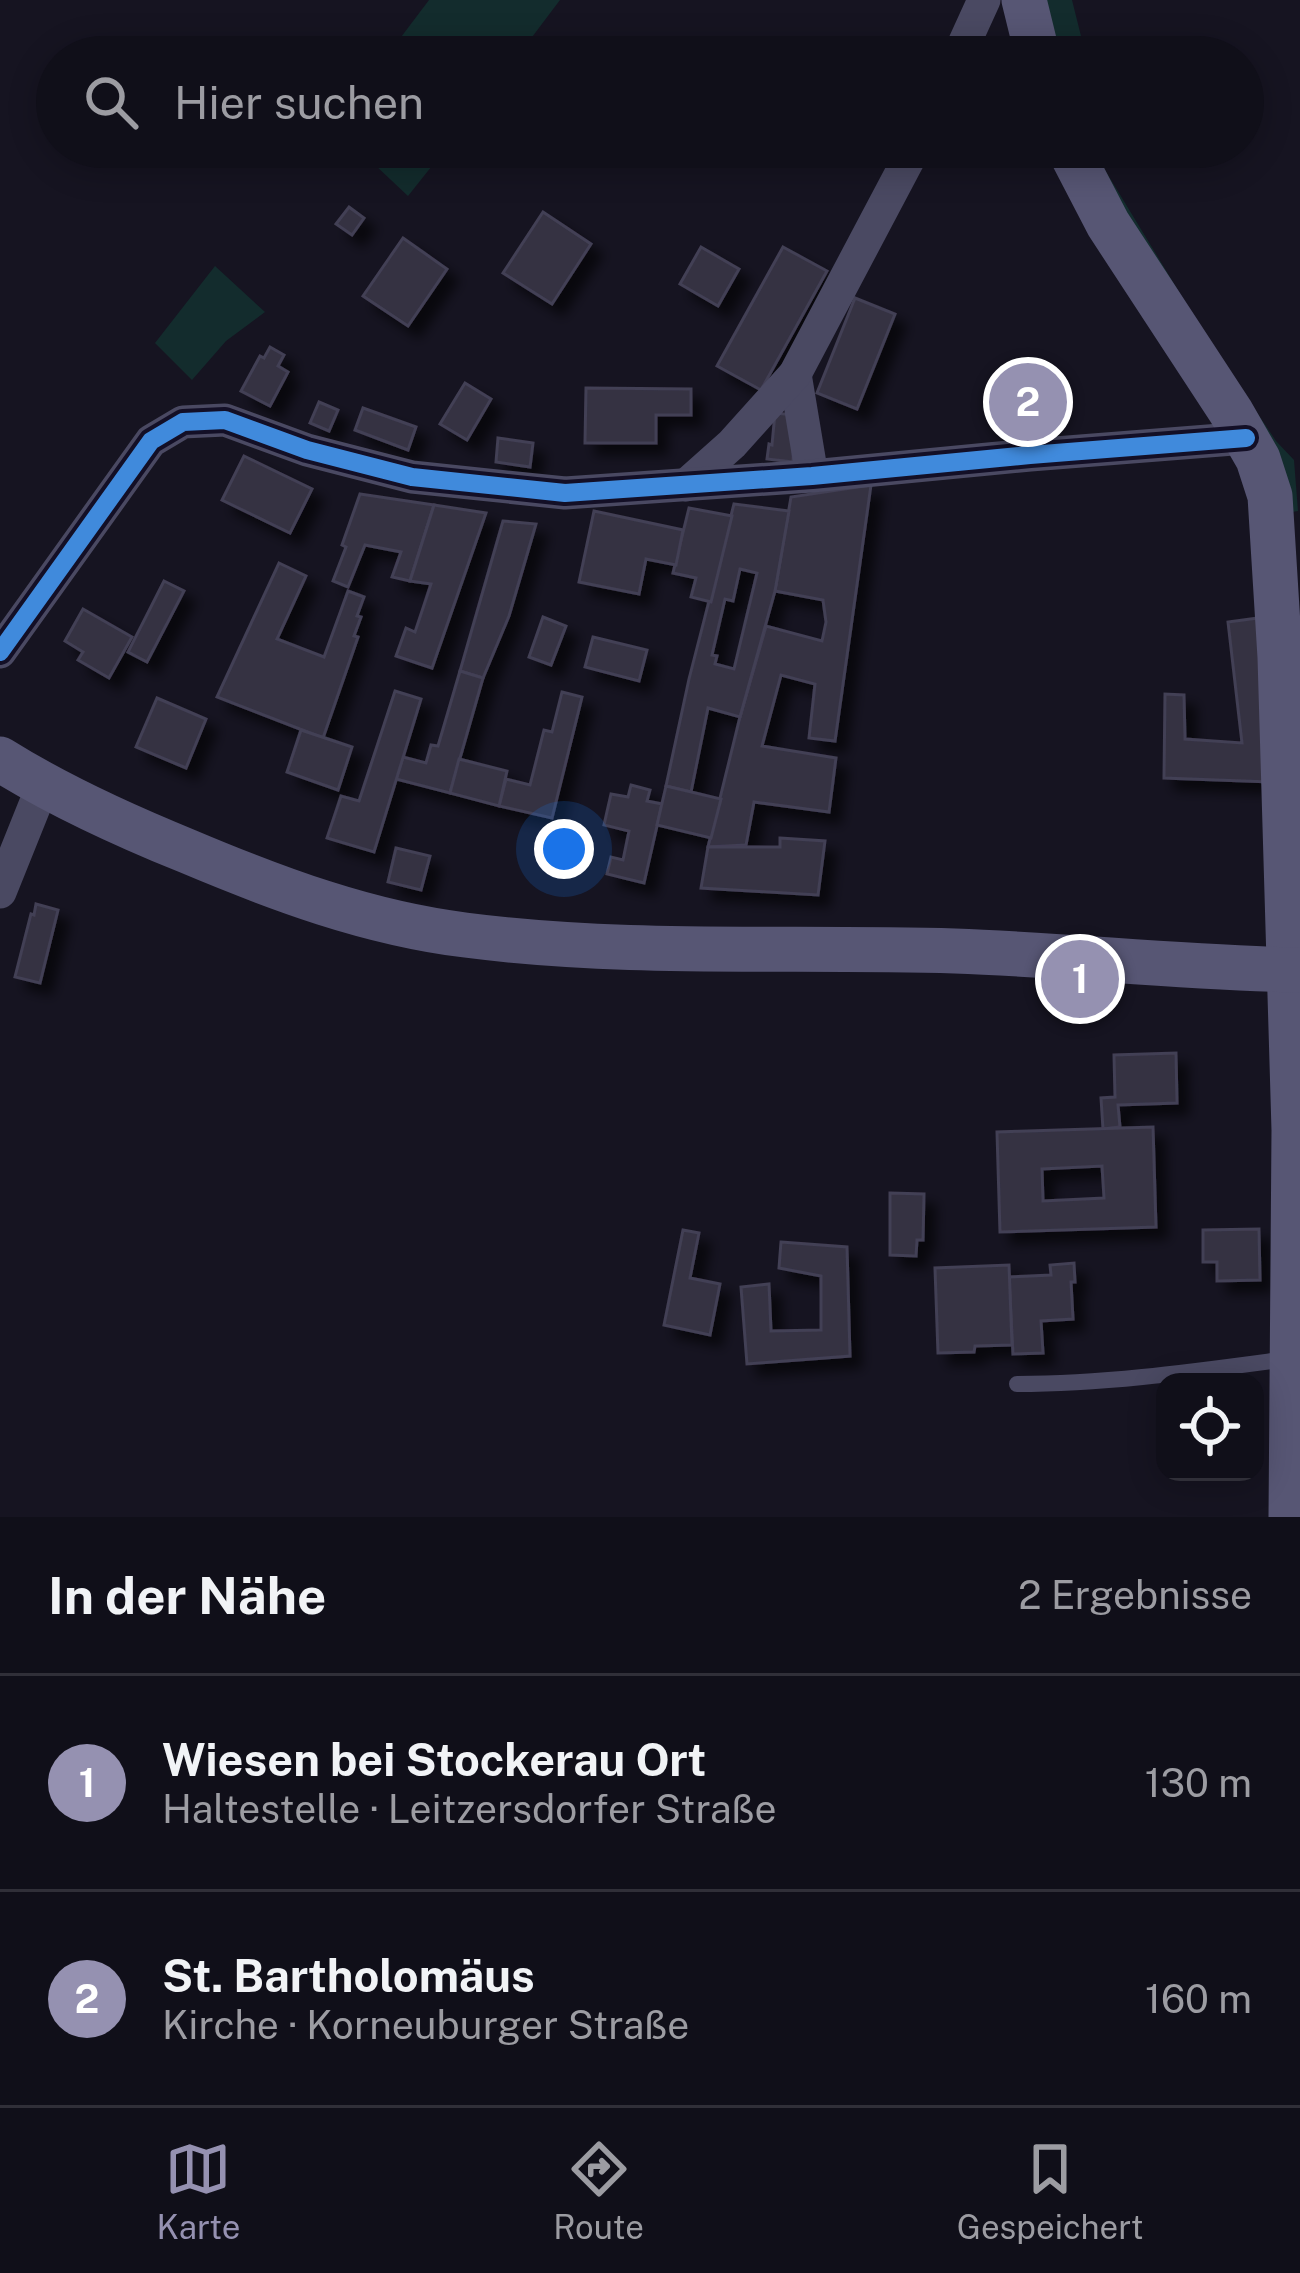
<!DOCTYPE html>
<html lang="de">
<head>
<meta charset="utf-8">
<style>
	:root { --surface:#100f19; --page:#1e1d26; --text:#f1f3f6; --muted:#9c9ca2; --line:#302f38; --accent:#9591b1 }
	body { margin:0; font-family:"Public Sans",sans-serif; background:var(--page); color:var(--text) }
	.controls { position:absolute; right:36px; bottom:36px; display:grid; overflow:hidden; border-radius:24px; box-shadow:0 6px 30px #0003 }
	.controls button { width:108px; height:108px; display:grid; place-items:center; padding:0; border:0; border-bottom:3px solid var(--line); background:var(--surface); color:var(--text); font:60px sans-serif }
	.you { position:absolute; left:564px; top:849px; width:42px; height:42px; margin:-30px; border:9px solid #fff; border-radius:50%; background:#1a73e8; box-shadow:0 0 0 18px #1a73e833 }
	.badge { display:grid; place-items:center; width:78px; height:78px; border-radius:50%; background:var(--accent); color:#fff; font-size:39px; font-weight:700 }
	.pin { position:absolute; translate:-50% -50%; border:6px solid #fff; box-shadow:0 3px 12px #0006 }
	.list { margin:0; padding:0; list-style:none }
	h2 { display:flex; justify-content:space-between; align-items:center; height:156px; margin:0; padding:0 48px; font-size:51px }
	h2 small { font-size:39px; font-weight:400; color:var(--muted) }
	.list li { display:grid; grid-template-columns:78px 1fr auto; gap:36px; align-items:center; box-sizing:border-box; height:216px; padding:0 48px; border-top:3px solid var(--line) }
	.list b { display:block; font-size:45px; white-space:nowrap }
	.list p { margin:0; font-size:39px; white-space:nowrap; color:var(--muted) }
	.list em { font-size:39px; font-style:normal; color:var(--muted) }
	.icon { flex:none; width:66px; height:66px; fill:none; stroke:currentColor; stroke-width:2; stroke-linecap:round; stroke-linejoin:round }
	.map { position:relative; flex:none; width:1300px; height:1517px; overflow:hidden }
	.search { position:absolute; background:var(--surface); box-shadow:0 6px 30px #0003; left:36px; right:36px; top:36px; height:132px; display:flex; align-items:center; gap:30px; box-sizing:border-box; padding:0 42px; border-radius:66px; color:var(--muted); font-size:45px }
	.sheet { height:588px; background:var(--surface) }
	nav { display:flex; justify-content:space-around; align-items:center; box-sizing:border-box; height:168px; border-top:3px solid var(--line); background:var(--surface); font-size:33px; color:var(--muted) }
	nav a { display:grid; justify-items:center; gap:6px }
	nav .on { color:var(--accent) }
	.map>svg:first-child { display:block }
	.green { fill:#132c2d }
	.building { fill:#343243; stroke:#433f54; stroke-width:3; fill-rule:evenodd; filter:url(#shadow) }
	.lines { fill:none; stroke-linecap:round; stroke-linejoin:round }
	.lane { stroke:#4a4962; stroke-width:16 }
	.street { stroke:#4a4962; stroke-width:33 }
	.secondary { stroke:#575674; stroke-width:45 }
	.cycleway-casing { stroke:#130f26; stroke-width:26 }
	.cycleway { stroke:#408adc; stroke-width:18 }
</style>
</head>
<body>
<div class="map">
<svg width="1300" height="1517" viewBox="0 0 1300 1517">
	<defs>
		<filter id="shadow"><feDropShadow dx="11" dy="11" stdDeviation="6" flood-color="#0009"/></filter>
	</defs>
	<rect width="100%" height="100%" fill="#161421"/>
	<g class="green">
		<polygon points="429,0 560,0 517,57 386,57"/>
		<polygon points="1039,0 1072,0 1082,40 1060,40 1064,57 1052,57"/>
		<polygon points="356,147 447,147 408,196"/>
		<polygon points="1081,147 1095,147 1105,170 1207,338 1276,441 1294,460 1298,511 1286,513"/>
		<polygon points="215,266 265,312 226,341 192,380 155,343"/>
	</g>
	<g class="building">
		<polygon points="349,207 364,218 352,235 336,224"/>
		<polygon points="543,212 591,244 552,304 503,273"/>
		<polygon points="403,238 447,269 408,326 363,296"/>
		<polygon points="701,247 739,269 718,306 680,284"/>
		<polygon points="783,247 827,271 761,390 717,366"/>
		<polygon points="855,298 895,314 857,409 817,393"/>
		<polygon points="270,347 284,355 278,366 288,372 270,406 241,391 260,356 264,358"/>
		<polygon points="1022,374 1038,378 1042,388 1042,416 1034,417 1033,426 1023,426 1022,417 1015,417 1016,382"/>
		<polygon points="465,383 491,399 467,440 440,424"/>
		<polygon points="586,388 691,389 691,415 656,415 656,443 585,443"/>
		<polygon points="319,402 338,410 329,431 310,423"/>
		<polygon points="363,408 416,427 408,450 355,430"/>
		<polygon points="775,413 794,415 793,462 767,459 769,444 772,445"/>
		<polygon points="498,438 533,443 530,467 496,462"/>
		<polygon points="244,456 312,489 290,533 222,500"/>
		<polygon points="871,485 835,741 809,738 815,684 781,675 762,746 836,758 829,812 754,802 746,845 708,847 740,717 766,626 822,641 826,622 823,600 775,591 791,497"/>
		<polygon points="360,494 434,505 410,581 392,577 401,552 365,545 348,587 333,581 346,547 342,545"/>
		<path d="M 734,504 L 789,511 L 775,591 L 740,717 L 708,708 L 691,792 L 666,786 L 689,679 ZM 740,569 L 757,573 L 734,669 L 715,664 L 717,656 L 712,655 L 725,599 L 733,601 Z"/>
		<polygon points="434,505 486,513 432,668 396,656 406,628 415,632 431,584 410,581"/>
		<polygon points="689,508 732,516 711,602 691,597 696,578 673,573"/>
		<polygon points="594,511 683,530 676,565 646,559 639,594 579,582"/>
		<polygon points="503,521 536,524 509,616 483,678 460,671"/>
		<polygon points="279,563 306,576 277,639 324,657 348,591 364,597 357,616 361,617 354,636 358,637 323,738 217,697"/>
		<polygon points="164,581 184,591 147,662 128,652"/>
		<polygon points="83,609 132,637 109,678 78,660 83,652 65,641"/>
		<polygon points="543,617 566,626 551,665 529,657"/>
		<polygon points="1258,618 1270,782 1164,778 1165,694 1184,695 1185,739 1242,743 1228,622"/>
		<polygon points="593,637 647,650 639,681 585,667"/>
		<polygon points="460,671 483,678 450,793 396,779 403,757 426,763 431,745 438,746"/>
		<polygon points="395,691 421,699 374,852 327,838 341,796 359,801"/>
		<polygon points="562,692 582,697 552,818 499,806 506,779 530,785 544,730 552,732"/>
		<polygon points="157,698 206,719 186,768 136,747"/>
		<polygon points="301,730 352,747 338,790 287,772"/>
		<polygon points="459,759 507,771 499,806 450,793"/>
		<polygon points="631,785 650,790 647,801 662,804 644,883 607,874 611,857 623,860 629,831 604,825 611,794 628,797"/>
		<polygon points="666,786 721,799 711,838 657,825"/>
		<polygon points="780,838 825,841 818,895 701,888 708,847 780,847"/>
		<polygon points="396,848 430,856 421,890 388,882"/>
		<polygon points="36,904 58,910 40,983 15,977 31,914 34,915"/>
		<polygon points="1176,1053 1177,1103 1118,1105 1120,1127 1103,1129 1101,1098 1115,1097 1114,1055"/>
		<path d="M 1153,1127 L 1156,1227 L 1000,1232 L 997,1132 ZM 1102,1166 L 1104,1198 L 1043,1201 L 1042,1169 Z"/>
		<polygon points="890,1193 924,1194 923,1240 917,1240 916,1256 890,1255"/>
		<polygon points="1259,1229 1260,1280 1217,1281 1217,1262 1203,1262 1203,1230"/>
		<polygon points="683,1230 699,1233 690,1278 720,1284 710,1335 664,1325"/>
		<polygon points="781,1242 847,1247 850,1356 747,1364 741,1287 769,1284 771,1331 821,1330 821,1276 779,1268"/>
		<polygon points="1074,1263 1075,1282 1071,1282 1073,1319 1041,1321 1043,1353 1013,1354 1009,1277 1051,1275 1050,1265"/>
		<polygon points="1009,1265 1012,1345 975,1346 974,1352 938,1353 935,1268"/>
	</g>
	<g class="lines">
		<path class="lane" d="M 1017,1384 C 1107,1384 1197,1371 1287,1359"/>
		<g class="street">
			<polyline points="958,57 984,0"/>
			<polyline points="795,374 812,476"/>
			<polyline points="686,485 732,444 795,374 915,147"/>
			<polyline points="0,652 151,441 183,422 225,420 307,450 412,477 565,493 812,476 1030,455 1246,438"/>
			<polyline points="0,892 43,785"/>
		</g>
		<g class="secondary">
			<polyline points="1024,0 1038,57"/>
			<polyline points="1068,147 1108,224 1231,412 1258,459 1270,496 1280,657 1294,1130 1291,1517"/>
			<path d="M 0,759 C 59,796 123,825 187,851 C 277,889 368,923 465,935 C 627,956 792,946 955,951 C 1070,955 1185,968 1300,970"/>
		</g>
		<g class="cycleway-casing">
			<polyline id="cycleway" points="0,652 151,441 183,422 225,420 307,450 412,477 565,493 812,476 1030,455 1246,438"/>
		</g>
		<use href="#cycleway" class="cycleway"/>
	</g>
</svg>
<div class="controls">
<button><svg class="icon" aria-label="locate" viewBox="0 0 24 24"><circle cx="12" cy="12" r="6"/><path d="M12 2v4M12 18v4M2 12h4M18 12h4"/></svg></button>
</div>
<div class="you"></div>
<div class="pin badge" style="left:1080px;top:979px">1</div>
<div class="pin badge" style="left:1028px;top:402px">2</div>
<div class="search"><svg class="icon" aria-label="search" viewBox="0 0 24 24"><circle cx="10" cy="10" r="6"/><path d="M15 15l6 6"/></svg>Hier suchen</div>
</div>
<section class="sheet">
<h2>In der Nähe<small>2 Ergebnisse</small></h2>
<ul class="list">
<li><span class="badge">1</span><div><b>Wiesen bei Stockerau Ort</b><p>Haltestelle · Leitzersdorfer Straße</p></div><em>130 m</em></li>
<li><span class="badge">2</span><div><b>St. Bartholomäus</b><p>Kirche · Korneuburger Straße</p></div><em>160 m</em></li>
</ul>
</section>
<nav>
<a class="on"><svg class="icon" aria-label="map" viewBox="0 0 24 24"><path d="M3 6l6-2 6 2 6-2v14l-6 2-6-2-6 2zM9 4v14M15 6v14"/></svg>Karte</a>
<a><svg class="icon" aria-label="directions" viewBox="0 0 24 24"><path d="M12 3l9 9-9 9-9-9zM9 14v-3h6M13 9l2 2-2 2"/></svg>Route</a>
<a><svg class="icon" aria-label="saved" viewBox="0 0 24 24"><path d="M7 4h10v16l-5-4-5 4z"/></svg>Gespeichert</a>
</nav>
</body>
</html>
